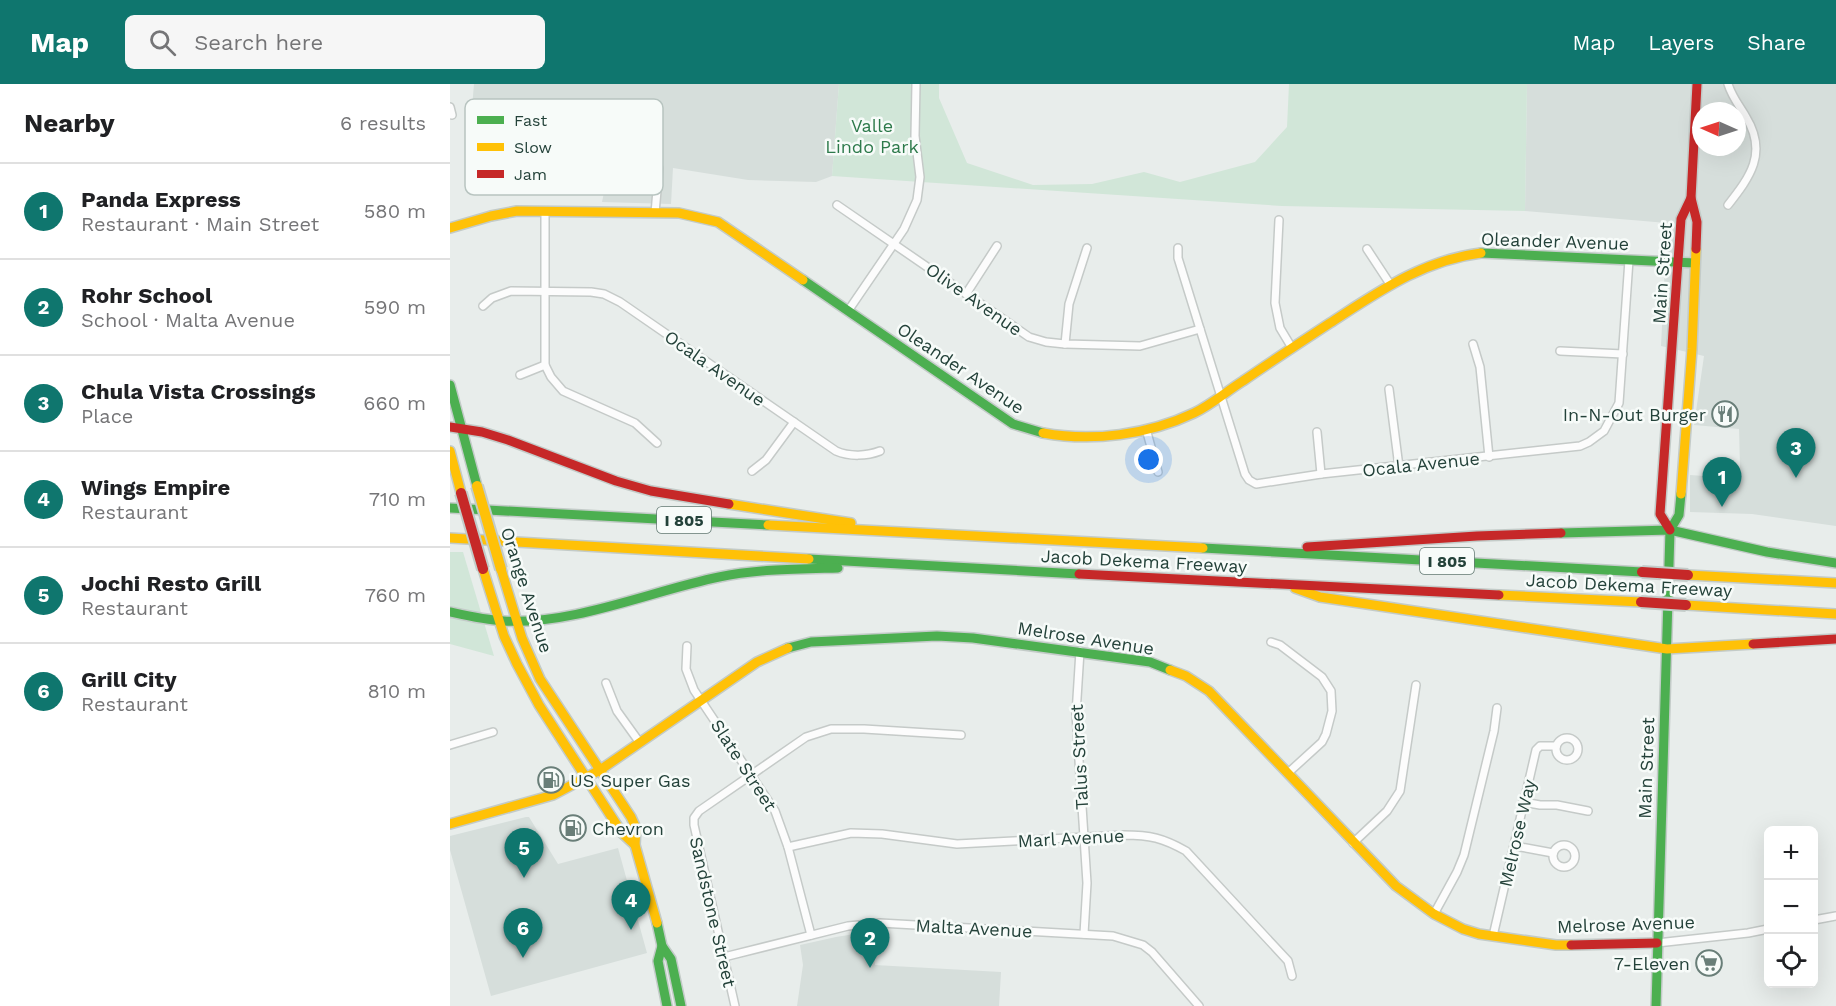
<!DOCTYPE html>
<html lang="en">
<head>
<meta charset="utf-8">
<style>
	:root { --surface:#fff; --page:#f6f6f6; --text:#202124; --muted:#757577; --line:#e0e0e0; --accent:#0f766e }
	body { margin:0; font-family:"Work Sans",sans-serif; background:var(--page); color:var(--text) }
	.controls { position:absolute; right:18px; bottom:18px; display:grid; overflow:hidden; border-radius:9px; box-shadow:0 6px 24px #0002 }
	.controls button { width:54px; height:54px; display:grid; place-items:center; padding:0; border:0; border-bottom:2px solid var(--line); background:var(--surface); color:var(--text); font:30px sans-serif }
	.compass { position:absolute; left:1242px; top:18px; width:54px; height:54px; border-radius:50%; background:var(--surface); box-shadow:0 6px 24px #0002; rotate:273deg }
	.you { position:absolute; left:699px; top:376px; width:21px; height:21px; margin:-15px; border:4px solid #fff; border-radius:50%; background:#1a73e8; box-shadow:0 0 0 9px #1a73e833 }
	.badge { display:grid; place-items:center; width:39px; height:39px; border-radius:50%; background:var(--accent); color:#fff; font-size:20px; font-weight:700 }
	.pin { position:absolute; translate:-50% -50px; filter:drop-shadow(0 2px 3px #0008) }
	.pin::after { content:''; position:absolute; top:32px; width:21px; height:18px; background:inherit; clip-path:polygon(0 0,100% 0,50% 100%) }
	.list { margin:0; padding:0; list-style:none }
	h2 { display:flex; justify-content:space-between; align-items:center; height:78px; margin:0; padding:0 24px; font-size:26px }
	h2 small { font-size:20px; font-weight:400; color:var(--muted) }
	.list li { display:grid; grid-template-columns:39px 1fr auto; gap:18px; align-items:center; box-sizing:border-box; height:96px; padding:0 24px; border-top:2px solid var(--line) }
	.list b { display:block; font-size:22px; white-space:nowrap }
	.list p { margin:0; font-size:20px; white-space:nowrap; color:var(--muted) }
	.list em { font-size:20px; font-style:normal; color:var(--muted) }
	.icon { flex:none; width:33px; height:33px; fill:none; stroke:currentColor; stroke-width:2; stroke-linecap:round; stroke-linejoin:round }
	.map { position:relative; flex:none; width:1386px; height:922px; overflow:hidden }
	header { display:flex; align-items:center; gap:36px; box-sizing:border-box; height:84px; padding:0 30px; background:var(--accent); color:#fff }
	header strong { font-size:28px }
	nav { display:flex; gap:33px; margin-inline-start:auto; font-size:21px }
	.search { width:420px; height:54px; background:var(--page); display:flex; align-items:center; gap:15px; box-sizing:border-box; padding:0 21px; border-radius:9px; color:var(--muted); font-size:22px }
	main { display:flex }
	aside { flex:1; background:var(--surface) }
	.map>svg:first-child { display:block }
	.built { fill:#d6dedb; fill-rule:evenodd }
	.green { fill:#d1e6d8 }
	.lines { fill:none; stroke-linecap:round; stroke-linejoin:round }
	.street-casing { stroke:#c5cac8; stroke-width:10 }
	.fast-casing { stroke:#c3cbc8; stroke-width:12 }
	.slow-casing { stroke:#c3cbc8; stroke-width:12 }
	.jam-casing { stroke:#c3cbc8; stroke-width:12 }
	.street { stroke:#fcfcfc; stroke-width:7 }
	.fast { stroke:#4caf50; stroke-width:9 }
	.slow { stroke:#ffc107; stroke-width:9 }
	.jam { stroke:#c62828; stroke-width:9 }
	.slow-bridge-casing { stroke:#c3ccc9; stroke-width:14; stroke-linecap:butt }
	.jam-bridge-casing { stroke:#c3ccc9; stroke-width:14; stroke-linecap:butt }
	.slow-bridge { stroke:#ffc107; stroke-width:10 }
	.jam-bridge { stroke:#c62828; stroke-width:10 }
	.labels { text-anchor:middle; dominant-baseline:central; stroke-width:5; stroke-linejoin:round; paint-order:stroke }
	.shield { fill:#f7fbf9; stroke:#637a73; stroke-width:1.5 }
	.shield-label { font-size:16px; font-weight:bold; fill:#24423a }
	.park-label { font-size:18px; fill:#2d7a4b; stroke:#f7fbf9 }
	.street-label { font-size:18px; fill:#24423a; stroke:#f7fbf9 }
	.poi-label { font-size:18px; fill:#24423a; stroke:#f7fbf9; text-anchor:end }
	.key { fill:#f7fbf9; stroke:#b8c4c0; stroke-width:1.5 }
	.key-label { font-size:16px; fill:#24423a }
</style>
</head>
<body>
<header>
<strong>Map</strong>
<div class="search"><svg class="icon" aria-label="search" viewBox="0 0 24 24"><circle cx="10" cy="10" r="6"/><path d="M15 15l6 6"/></svg>Search here</div>
<nav><a>Map</a><a>Layers</a><a>Share</a></nav>
</header>
<main>
<aside>
<h2>Nearby<small>6 results</small></h2>
<ul class="list">
<li><span class="badge">1</span><div><b>Panda Express</b><p>Restaurant · Main Street</p></div><em>580 m</em></li>
<li><span class="badge">2</span><div><b>Rohr School</b><p>School · Malta Avenue</p></div><em>590 m</em></li>
<li><span class="badge">3</span><div><b>Chula Vista Crossings</b><p>Place</p></div><em>660 m</em></li>
<li><span class="badge">4</span><div><b>Wings Empire</b><p>Restaurant</p></div><em>710 m</em></li>
<li><span class="badge">5</span><div><b>Jochi Resto Grill</b><p>Restaurant</p></div><em>760 m</em></li>
<li><span class="badge">6</span><div><b>Grill City</b><p>Restaurant</p></div><em>810 m</em></li>
</ul>
</aside>
<div class="map">
<svg width="1386" height="922" viewBox="0 0 1386 922">
	<rect width="100%" height="100%" fill="#e8edeb"/>
	<g class="built">
		<polygon points="24,0 389,0 382,92 366,98 298,96 223,84 221,120 152,118 159,85 157,77 148,70 77,73 18,72"/>
		<path d="M 1077,0 L 1386,0 L 1386,442 L 1302,430 L 1240,428 L 1240,391 L 1282,394 L 1290,383 L 1289,345 L 1244,341 L 1254,272 L 1211,262 L 1217,139 L 1075,127 ZM 1251,27 L 1287,27 L 1287,63 L 1251,63 Z"/>
		<polygon points="76,733 79,733 108,780 168,764 197,869 41,912 0,766 0,752"/>
		<polygon points="423,847 425,881 551,888 549,922 347,922 353,881 350,861 386,853"/>
	</g>
	<g class="green">
		<polygon points="389,0 489,0 489,14 517,79 583,101 642,100 694,88 730,98 805,78 837,43 839,0 1077,0 1075,127 832,122 382,92"/>
		<polygon points="0,468 13,468 44,572 0,560"/>
	</g>
	<g class="lines">
		<g class="street-casing">
			<g id="street">
				<polyline points="0,23 2,31"/>
				<polyline points="387,121 579,253 596,258 615,260 690,262 750,245"/>
				<path d="M 1278,121 C 1300,93 1318,69 1296,33 C 1289,21 1282,13 1278,0"/>
				<polyline points="95,127 95,281 101,293 113,307 185,339 207,359"/>
				<polyline points="205,129 209,84"/>
				<polyline points="829,136 825,219 830,244 842,264"/>
				<polyline points="728,164 728,174 795,390 799,396 806,400 871,390 1130,362 1139,358 1154,347 1169,319 1179,176"/>
				<polyline points="917,165 940,200"/>
				<polyline points="516,210 547,162"/>
				<path d="M 33,222 L 42,214 L 61,207 L 141,208 L 154,210 L 170,218 L 386,367 C 400,373 417,372 430,367"/>
				<polyline points="398,227 454,145 467,116 470,93 465,52 466,0"/>
				<polyline points="615,260 619,220 637,164"/>
				<polyline points="1023,260 1030,283 1039,373"/>
				<polyline points="1110,267 1173,270"/>
				<polyline points="70,291 95,281"/>
				<polyline points="939,305 949,383"/>
				<polyline points="696,345 708,388"/>
				<polyline points="867,348 871,390"/>
				<polyline points="302,387 316,376 344,338"/>
				<polyline points="821,558 830,561 872,593 881,607 882,627 876,650 872,658 838,689"/>
				<polyline points="237,562 236,585 244,606 325,727 338,763 361,851"/>
				<polyline points="630,567 626,630 637,799 634,850"/>
				<polyline points="156,599 167,627 190,659"/>
				<circle cx="1117" cy="665" r="11"/>
				<polyline points="0,661 43,648"/>
				<polyline points="1073,718 1090,721 1107,721 1138,727"/>
				<polyline points="903,759 937,727 950,707 966,601"/>
				<circle cx="1114" cy="772" r="11"/>
				<polyline points="1065,762 1103,769"/>
				<path d="M 338,763 L 401,749 L 432,750 L 507,760 L 674,751 C 700,751 713,754 736,767 L 838,877 L 842,892"/>
				<polyline points="984,830 1007,788 1014,771 1044,647 1047,624"/>
				<polyline points="1364,836 1386,832"/>
				<polyline points="1043,852 1086,666 1090,662 1106,662"/>
				<polyline points="1207,859 1298,849 1318,845"/>
				<polyline points="274,873 398,842 430,839 663,852 693,861 702,868 749,922"/>
				<polyline points="285,922 244,741 244,734 249,727 356,653 381,645 414,645 511,651"/>
			</g>
		</g>
		<g class="fast-casing">
			<g id="fast">
				<polyline points="1031,169 1245,179"/>
				<polyline points="353,196 563,340 593,349"/>
				<polyline points="0,301 27,402"/>
				<polyline points="0,424 318,441"/>
				<polyline points="1111,449 1220,446 1317,468 1386,479"/>
				<polyline points="753,464 1192,488"/>
				<polyline points="359,475 629,490"/>
				<path d="M 0,528 C 18,532 35,536 54,537 C 123,541 201,507 269,493 C 308,485 348,485 388,484"/>
				<polyline points="338,564 361,558 487,552 523,554 700,578 720,586"/>
				<polyline points="207,839 212,862 221,875 231,922"/>
				<polyline points="212,862 208,877 217,922"/>
				<polyline points="1206,922 1220,446 1229,431 1231,410"/>
			</g>
		</g>
		<g class="slow-casing">
			<g id="slow">
				<polyline points="0,144 41,132 67,127 229,129 268,138 353,196"/>
				<path d="M 593,349 C 642,358 698,351 744,329 C 761,321 777,307 793,297 C 822,277 851,258 880,239 C 928,208 973,176 1031,169"/>
				<polyline points="0,367 11,409"/>
				<polyline points="1231,410 1242,265 1246,165"/>
				<polyline points="279,420 401,439"/>
				<polyline points="318,441 753,464"/>
				<polyline points="0,454 359,475"/>
				<polyline points="33,485 54,552 67,580 89,621 172,749 185,761"/>
				<polyline points="51,485 72,554 90,595 181,733 186,744 185,761 207,839"/>
				<polyline points="1238,491 1386,499"/>
				<polyline points="845,504 870,513 1217,565 1303,560"/>
				<polyline points="1049,511 1191,518"/>
				<polyline points="1236,521 1386,530"/>
				<polyline points="720,586 736,592 759,607 946,802 984,830 1013,845 1029,850 1106,861 1121,861"/>
				<polyline points="0,740 103,711 150,686 307,578 338,564"/>
			</g>
		</g>
		<g class="jam-casing">
			<g id="jam">
				<polyline points="1246,165 1247,138 1241,114 1247,0"/>
				<polyline points="0,343 32,348 58,356 166,397 201,407 279,420"/>
				<polyline points="1220,446 1210,430 1231,135 1241,114"/>
				<polyline points="857,463 1027,452 1111,449"/>
				<polyline points="629,490 1049,511"/>
				<polyline points="1303,560 1386,555"/>
				<polyline points="1121,861 1207,859"/>
			</g>
		</g>
		<use href="#street" class="street"/>
		<use href="#fast" class="fast"/>
		<use href="#slow" class="slow"/>
		<use href="#jam" class="jam"/>
		<g class="slow-bridge-casing">
			<polyline id="slow-bridge" points="27,402 51,485"/>
		</g>
		<g class="jam-bridge-casing">
			<g id="jam-bridge">
				<polyline points="11,409 33,485"/>
				<polyline points="1192,488 1238,491"/>
				<polyline points="1191,518 1236,521"/>
			</g>
		</g>
		<use href="#slow-bridge" class="slow-bridge"/>
		<use href="#jam-bridge" class="jam-bridge"/>
	</g>
	<defs>
		<g id="restaurant-ring" transform="scale(1.35)"><circle r="9.5" fill="#f7fbf9" stroke="#697e78" stroke-width="1.5"/><path d="M-5-6h1v4h1v-4h1v4h1v-4h1v5L-1.5 .5V6h-2V.5L-5-1ZM5-6V6H3V1.5H1.5Q1.5-4 5-6Z" fill="#697e78"/></g>
		<g id="fuel-ring" transform="scale(1.35)"><circle r="9.5" fill="#f7fbf9" stroke="#697e78" stroke-width="1.5"/><path d="M-5.5-6h7V0h2V4h1.3V-2.5L3-4.5l.8-.8L6-3V5H2.5V1h-1V6h-7ZM-4.2-4.7v3.2H.2V-4.7Z" fill="#697e78"/></g>
		<g id="supermarket-ring" transform="scale(1.35)"><circle r="9.5" fill="#f7fbf9" stroke="#697e78" stroke-width="1.5"/><path d="M-6-5.5h2.5l.6 2H6L4.5 2H-2.5L-4.4-4H-6ZM-1.5 3.2a1.3 1.3 0 1 0 .1 0ZM3 3.2a1.3 1.3 0 1 0 .1 0Z" fill="#697e78"/></g>
	</defs>
	<g fill-rule="evenodd">
		<use href="#restaurant-ring" x="1275" y="330"/>
		<use href="#fuel-ring" x="101" y="696"/>
		<use href="#fuel-ring" x="123" y="744"/>
		<use href="#supermarket-ring" x="1259" y="879"/>
	</g>
	<g class="labels">
		<g class="shield">
			<rect x="207" y="423" width="54" height="26" rx="4.5"/>
			<rect x="970" y="464" width="54" height="26" rx="4.5"/>
		</g>
		<g class="shield-label">
			<text x="234" y="436">I 805</text>
			<text x="997" y="477">I 805</text>
		</g>
		<g class="park-label">
			<text x="422" y="41">Valle<tspan x="422" dy="21">Lindo Park</tspan></text>
		</g>
		<g class="street-label">
			<text transform="translate(1105 157) rotate(2)">Oleander Avenue</text>
			<text transform="translate(1212 189) rotate(-86)">Main Street</text>
			<text transform="translate(524 215) rotate(35)">Olive Avenue</text>
			<text transform="translate(265 284) rotate(35)">Ocala Avenue</text>
			<text transform="translate(511 284) rotate(34)">Oleander Avenue</text>
			<text transform="translate(971 380) rotate(-6)">Ocala Avenue</text>
			<text transform="translate(694 477) rotate(3)">Jacob Dekema Freeway</text>
			<text transform="translate(1179 501) rotate(3)">Jacob Dekema Freeway</text>
			<text transform="translate(77 506) rotate(72)">Orange Avenue</text>
			<text transform="translate(636 554) rotate(9)">Melrose Avenue</text>
			<text transform="translate(629 673) rotate(-93)">Talus Street</text>
			<text transform="translate(294 681) rotate(57)">Slate Street</text>
			<text transform="translate(1196 684) rotate(-88)">Main Street</text>
			<text transform="translate(1067 749) rotate(-77)">Melrose Way</text>
			<text transform="translate(621 754) rotate(-3)">Marl Avenue</text>
			<text transform="translate(263 828) rotate(77)">Sandstone Street</text>
			<text transform="translate(1176 840) rotate(-2)">Melrose Avenue</text>
			<text transform="translate(524 844) rotate(3)">Malta Avenue</text>
		</g>
		<g class="poi-label">
			<text x="1256" y="330">In-N-Out Burger</text>
			<text x="120" y="696" text-anchor="start">US Super Gas</text>
			<text x="142" y="744" text-anchor="start">Chevron</text>
			<text x="1240" y="879">7-Eleven</text>
		</g>
	</g>
	<rect x="15" y="15" width="198" height="96" rx="9" class="key"/>
	<rect x="27" y="32" width="27" height="8" fill="#4caf50"/>
	<rect x="27" y="59" width="27" height="8" fill="#ffc107"/>
	<rect x="27" y="86" width="27" height="8" fill="#c62828"/>
	<g class="key-label">
		<text x="64" y="42">Fast</text>
		<text x="64" y="69">Slow</text>
		<text x="64" y="96">Jam</text>
	</g>
</svg>
<div class="controls">
<button>+</button>
<button>−</button>
<button><svg class="icon" aria-label="locate" viewBox="0 0 24 24"><circle cx="12" cy="12" r="6"/><path d="M12 2v4M12 18v4M2 12h4M18 12h4"/></svg></button>
</div>
<svg class="compass" viewBox="-18 -18 36 36"><path d="M0-13l5 13h-10z" fill="#e53935"/><path d="M0 13l5-13h-10z" fill="#757577"/></svg>
<div class="you"></div>
<div class="pin badge" style="left:1272px;top:423px">1</div>
<div class="pin badge" style="left:420px;top:884px">2</div>
<div class="pin badge" style="left:1346px;top:394px">3</div>
<div class="pin badge" style="left:181px;top:846px">4</div>
<div class="pin badge" style="left:74px;top:794px">5</div>
<div class="pin badge" style="left:73px;top:874px">6</div>
</div>
</main>
</body>
</html>
